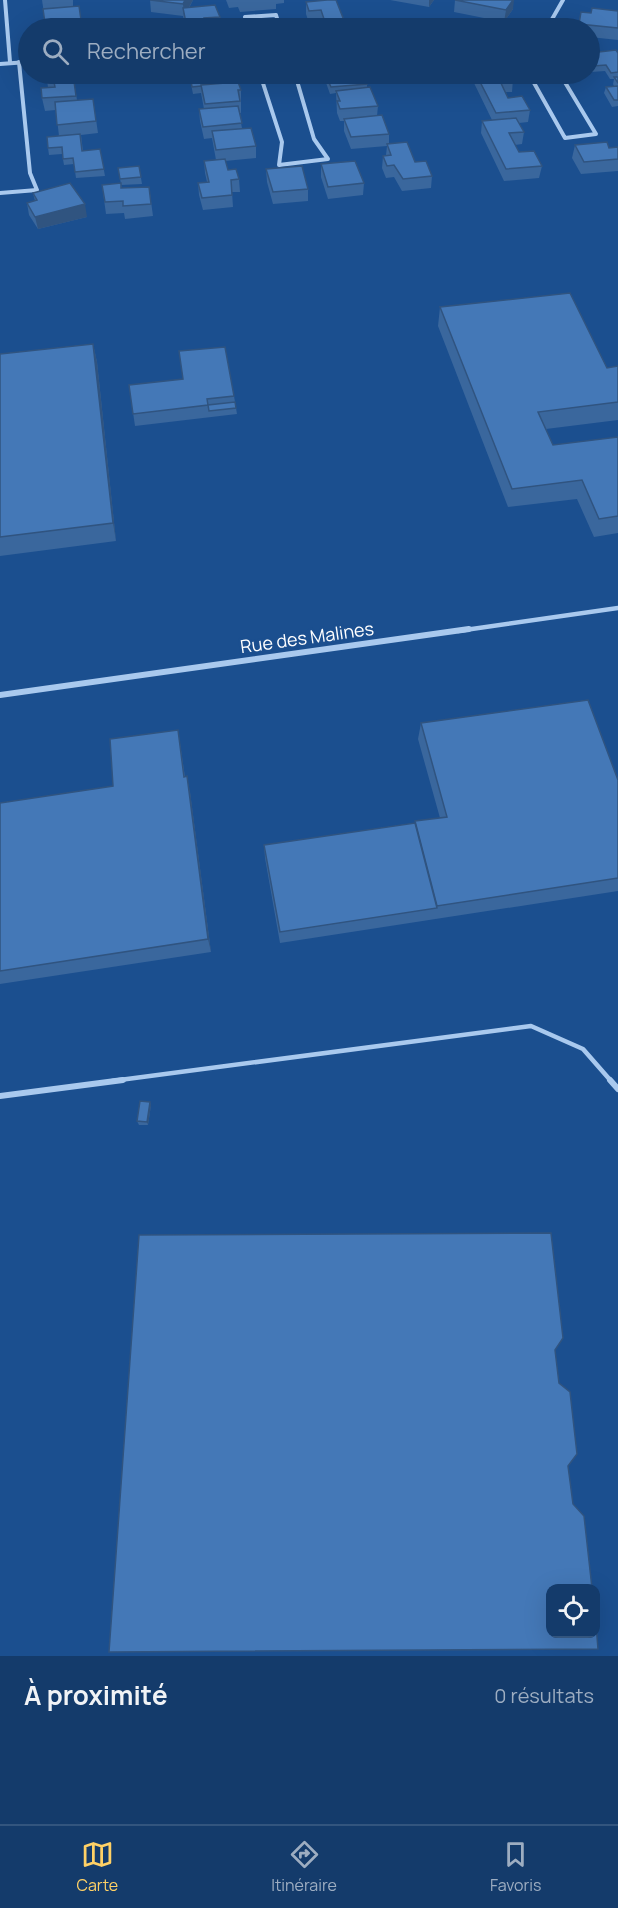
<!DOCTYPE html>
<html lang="fr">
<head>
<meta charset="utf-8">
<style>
	:root { --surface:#143b6b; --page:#1d4271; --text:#f1f3f6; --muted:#9dadc1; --line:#33557e; --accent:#ffd166 }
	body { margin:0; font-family:Manrope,sans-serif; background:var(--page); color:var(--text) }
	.controls { position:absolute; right:18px; bottom:18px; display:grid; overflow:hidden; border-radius:12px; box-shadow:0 6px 24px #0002 }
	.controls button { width:54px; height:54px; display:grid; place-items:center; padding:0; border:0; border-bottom:2px solid var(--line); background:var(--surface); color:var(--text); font:30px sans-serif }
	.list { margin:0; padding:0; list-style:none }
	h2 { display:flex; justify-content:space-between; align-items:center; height:78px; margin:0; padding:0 24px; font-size:26px }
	h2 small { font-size:20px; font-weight:400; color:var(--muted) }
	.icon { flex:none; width:33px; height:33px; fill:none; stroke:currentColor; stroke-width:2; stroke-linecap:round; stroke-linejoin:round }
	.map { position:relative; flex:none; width:618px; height:1656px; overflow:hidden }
	.search { position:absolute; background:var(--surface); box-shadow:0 6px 24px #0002; left:18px; right:18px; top:18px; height:66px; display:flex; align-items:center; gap:15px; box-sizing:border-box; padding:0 21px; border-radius:33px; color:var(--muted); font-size:22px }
	.sheet { height:168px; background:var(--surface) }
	nav { display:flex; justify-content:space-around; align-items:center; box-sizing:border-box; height:84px; border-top:2px solid var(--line); background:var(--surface); font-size:16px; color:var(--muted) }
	nav a { display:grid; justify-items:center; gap:3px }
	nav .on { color:var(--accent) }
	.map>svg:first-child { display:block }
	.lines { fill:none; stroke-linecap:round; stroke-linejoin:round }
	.service-far1 { stroke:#a9c9ee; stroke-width:4.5 }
	.service { stroke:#a9c9ee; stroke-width:6 }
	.minor-far2 { stroke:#a9c9ee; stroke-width:4 }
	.minor-far1 { stroke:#a9c9ee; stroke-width:4.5 }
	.minor { stroke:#a9c9ee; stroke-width:6 }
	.wall { fill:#3a679d }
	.shaded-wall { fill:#305480 }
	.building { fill:#4478b7; stroke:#305480; stroke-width:1.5 }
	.labels { text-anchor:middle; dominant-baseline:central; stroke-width:5; stroke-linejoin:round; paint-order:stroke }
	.street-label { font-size:18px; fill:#fff; stroke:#1b4f8f }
</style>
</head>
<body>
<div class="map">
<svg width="618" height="1656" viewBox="0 0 618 1656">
	<rect width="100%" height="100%" fill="#1b4f8f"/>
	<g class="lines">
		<polyline class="service-far1" points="112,1081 531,1026 583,1049 611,1081"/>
		<g class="service">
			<polyline points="610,1080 618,1089"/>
			<polyline points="0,1096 123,1080"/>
		</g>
		<g class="minor-far2">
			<polyline points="5,0 10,62"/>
			<polyline points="248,28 245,17 276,15 280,28"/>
			<polyline points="547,28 563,0"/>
			<polyline points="0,64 28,62"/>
			<polyline points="260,74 282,142 279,165 328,159 314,139 295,74"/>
			<polyline points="529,74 565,138 596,134 560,74"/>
			<polyline points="0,193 37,190 30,173 19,62"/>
		</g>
		<polyline class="minor-far1" points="458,631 618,608"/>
		<polyline class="minor" points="0,695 469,629"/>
	</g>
	<g class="wall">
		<polygon points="42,0 73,0 73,7 79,6 82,28 46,27"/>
		<polygon points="150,0 193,0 189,8 220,17 221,28 186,28 183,16 151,12"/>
		<polygon points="226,0 284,0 284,3 276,4 276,9 240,12 238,7 229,8"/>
		<polygon points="327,0 347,28 308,28 308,20 306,14 306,2"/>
		<polygon points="390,0 434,0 429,7"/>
		<polygon points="455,0 513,9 504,22 454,12"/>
		<polygon points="618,11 618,40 590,37 590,28 578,28 581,12 591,13"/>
		<polygon points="590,53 618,53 618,106 612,107 604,93 606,87 614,86 613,84 614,79 610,79 605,71 591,72 590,70"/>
		<polygon points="46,74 73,74 77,100 93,99 98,133 81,135 83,151 100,149 105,176 76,178 74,164 64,165 62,154 49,155 48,148 59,136 56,110 45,111 42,98 48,87"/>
		<polygon points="189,74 230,83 241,90 241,113 239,113 242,128 256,146 256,158 225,161 228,170 239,179 240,192 232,192 233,207 203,210 199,195 198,183 207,182 205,173 204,161 216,160 212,138 204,139 200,121 199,109 204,109 201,93 193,94"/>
		<polygon points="324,74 363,74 367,84 367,88 378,106 377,116 389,134 389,144 415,162 432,176 431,188 402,191 394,177 386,178 382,168 383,156 386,155 387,146 351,149 344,131 344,121 340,121 337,113 336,93 330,94 324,77"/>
		<polygon points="458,74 510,74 513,79 512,92 506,92 508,98 530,110 528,122 519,123 524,132 522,144 515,145 519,152 542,166 539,178 504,181 481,133 482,121 492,120 473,81 473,75 459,77"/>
		<polygon points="575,145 609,148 618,147 618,171 581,174 572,158"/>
		<polygon points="321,164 364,183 363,195 328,199 321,177"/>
		<polygon points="139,166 142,184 121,185 122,188 149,187 153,216 125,219 124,213 106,214 102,185 121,184 118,168"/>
		<polygon points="266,169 308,189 308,201 273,204 267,182"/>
		<polygon points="33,193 87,217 38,229 29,215 27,203 35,201"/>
		<polygon points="440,307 607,368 618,366 618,420 546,429 553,445 618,437 618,533 594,537 577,499 508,507 438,326"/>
		<polygon points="93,344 97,362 116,541 0,556 0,354"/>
		<polygon points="129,385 234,396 237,414 135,426"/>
		<polygon points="421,723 618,780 618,891 280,943 265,858 264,845 415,823 415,821 440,818 418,739"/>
		<polygon points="178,730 185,777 190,792 211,952 0,984 0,803 113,786"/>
		<polygon points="150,1102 151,1105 148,1125 139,1125 137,1121"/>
	</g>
	<g class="shaded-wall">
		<polygon points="185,0 193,0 184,16 183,4"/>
		<polygon points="429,0 434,0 429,7"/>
		<polygon points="513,0 514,0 513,9 504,22 506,10"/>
		<polygon points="85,204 87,217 38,229 35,217"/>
		<polygon points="93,344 97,362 116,541 113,523"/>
		<polygon points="187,776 190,792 211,952 208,939"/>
		<polygon points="150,1102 151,1105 148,1125 147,1122"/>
	</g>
	<g class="building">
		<polygon points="150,0 185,0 183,4"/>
		<polygon points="327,0 336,0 347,28 312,28 308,20 324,19 321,10 309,11 306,2"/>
		<polygon points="455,0 513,0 506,10"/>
		<polygon points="215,5 220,17 204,18 205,23 217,22 219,28 187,28 183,8"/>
		<polygon points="79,6 81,20 45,23 43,9"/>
		<polygon points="592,8 618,11 618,28 579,24 581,12 591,13"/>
		<polygon points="82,24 82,28 45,28 45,27"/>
		<polygon points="616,50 618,53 618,72 611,73 606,65 593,66 590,61 590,53"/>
		<polygon points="46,74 73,74 76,96 42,98 41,88 55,87 53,77 47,77"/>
		<polygon points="190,74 227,74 230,83 192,87"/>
		<polygon points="325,74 363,74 367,84 331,87"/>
		<polygon points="476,74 510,74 513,79 500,81 508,98 522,96 530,110 496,113"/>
		<polygon points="614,77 618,77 618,83"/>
		<polygon points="238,82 241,90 238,90 240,101 205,104 201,85"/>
		<polygon points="618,86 618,100 614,100 606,87"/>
		<polygon points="370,87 378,106 340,109 337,101 340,101 336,91"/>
		<polygon points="93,99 96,121 57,125 55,102"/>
		<polygon points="238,106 242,123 203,127 199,109"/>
		<polygon points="382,115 389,134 351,137 344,119"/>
		<polygon points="516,118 524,132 509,133 519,152 534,151 542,166 506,169 482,121"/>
		<polygon points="251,128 256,146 216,150 212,131"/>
		<polygon points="80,134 82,151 100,149 104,169 75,172 73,158 63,159 62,147 48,148 47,137"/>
		<polygon points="407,142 415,162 426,161 432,176 403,179 394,165 387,166 383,156 391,155 387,144"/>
		<polygon points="607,142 609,148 618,147 618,159 584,162 575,145"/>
		<polygon points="225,159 228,170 236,169 239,179 231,180 232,195 202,198 198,183 209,182 204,161"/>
		<polygon points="355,161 364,183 328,187 321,164"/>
		<polygon points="139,166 141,177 120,179 118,168"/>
		<polygon points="302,166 308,189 273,192 266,169"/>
		<polygon points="70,183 85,204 35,217 27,203 37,200 33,193"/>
		<polygon points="121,183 121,188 149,187 151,204 123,206 123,201 105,202 102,185"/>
		<polygon points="570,293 607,368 618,366 618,402 538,412 553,445 618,437 618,516 599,519 582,480 512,489 440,307"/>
		<polygon points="93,344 113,523 0,537 0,354"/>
		<polygon points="225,347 234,396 207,399 208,405 133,414 129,385 183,379 179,351"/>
		<polygon points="235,402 236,408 209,411 208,405"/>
		<polygon points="588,700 618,780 618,878 437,906 415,821 447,817 421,723"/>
		<polygon points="178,730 184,777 187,776 208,939 0,971 0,803 113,786 110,739"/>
		<polygon points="415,823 437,908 280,932 264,845"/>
		<polygon points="140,1101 150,1102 147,1122 137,1121"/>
		<polygon points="551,1233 563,1338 555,1350 559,1383 570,1392 577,1454 568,1466 573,1504 584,1516 592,1588 550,1588 550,1634 596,1634 596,1624 598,1649 109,1652 139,1235"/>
	</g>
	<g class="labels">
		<g class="street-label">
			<text transform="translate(307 637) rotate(-8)">Rue des Malines</text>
		</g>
	</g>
</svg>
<div class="controls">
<button><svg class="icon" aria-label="locate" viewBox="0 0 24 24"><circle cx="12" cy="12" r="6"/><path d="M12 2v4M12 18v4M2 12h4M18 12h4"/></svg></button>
</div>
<div class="search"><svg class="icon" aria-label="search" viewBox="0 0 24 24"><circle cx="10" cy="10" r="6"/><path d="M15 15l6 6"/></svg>Rechercher</div>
</div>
<section class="sheet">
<h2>À proximité<small>0 résultats</small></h2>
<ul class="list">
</ul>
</section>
<nav>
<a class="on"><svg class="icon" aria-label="map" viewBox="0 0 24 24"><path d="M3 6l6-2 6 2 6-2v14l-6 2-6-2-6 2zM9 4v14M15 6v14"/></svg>Carte</a>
<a><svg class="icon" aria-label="directions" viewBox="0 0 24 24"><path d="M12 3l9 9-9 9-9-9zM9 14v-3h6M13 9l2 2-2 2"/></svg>Itinéraire</a>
<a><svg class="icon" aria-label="saved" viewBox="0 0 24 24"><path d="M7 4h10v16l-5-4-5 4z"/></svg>Favoris</a>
</nav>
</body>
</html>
